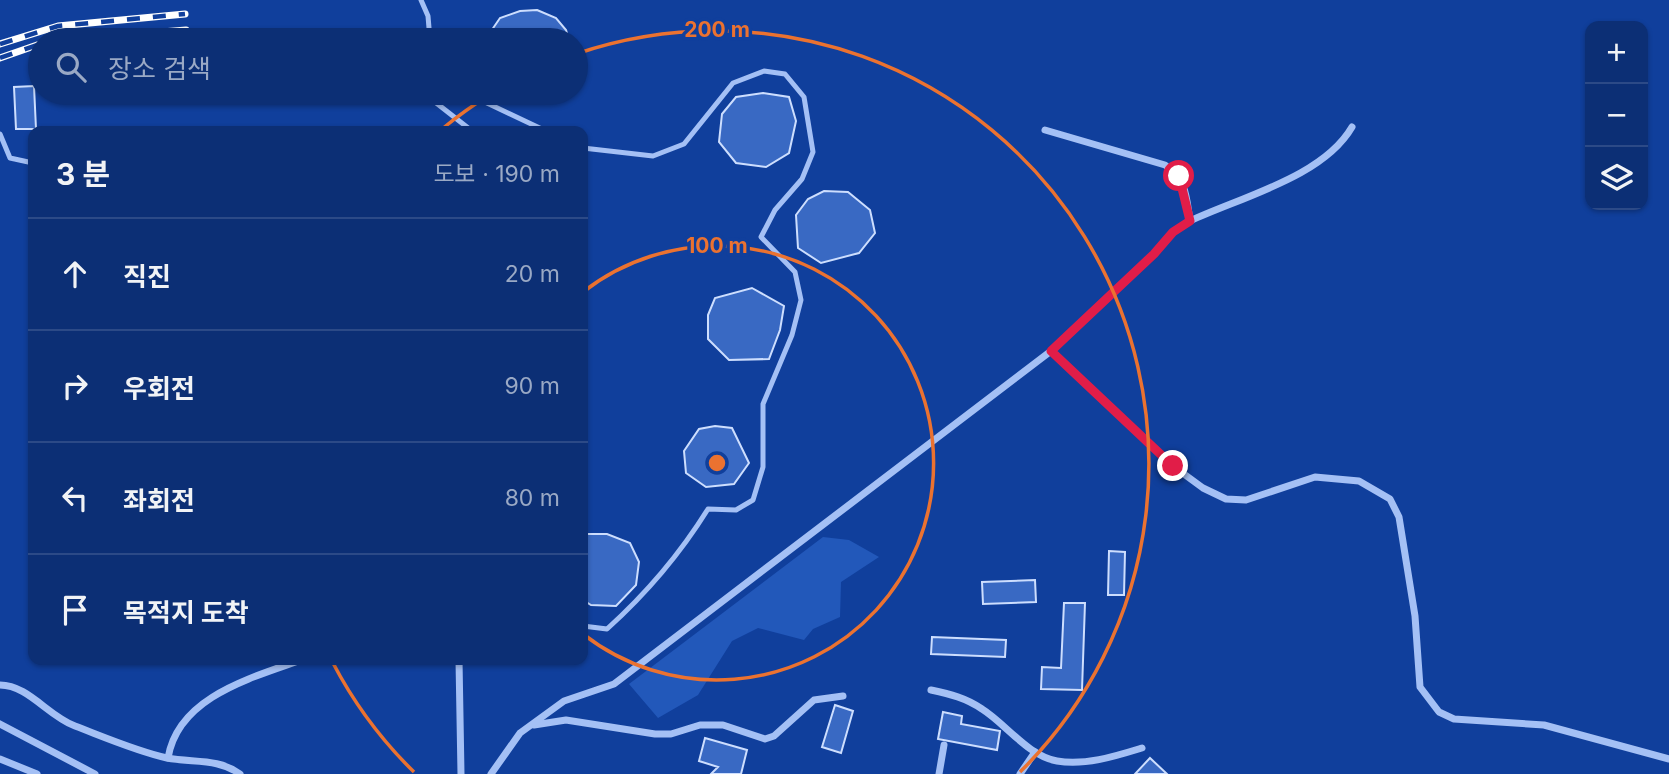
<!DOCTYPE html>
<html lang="ko">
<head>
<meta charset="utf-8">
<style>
	:root { --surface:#0c2f75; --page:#15377a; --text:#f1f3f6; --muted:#9aa9c5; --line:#2c4a87 }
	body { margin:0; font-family:Inter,"Noto Sans KR",sans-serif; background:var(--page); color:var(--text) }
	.controls { position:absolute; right:21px; top:21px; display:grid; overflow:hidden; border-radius:14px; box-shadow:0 2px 5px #0004 }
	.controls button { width:63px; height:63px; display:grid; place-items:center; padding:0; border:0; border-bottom:2px solid var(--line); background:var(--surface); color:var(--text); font:35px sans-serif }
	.stop { position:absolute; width:21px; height:21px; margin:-16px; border:5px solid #e11d48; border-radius:50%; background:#fff }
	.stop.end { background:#e11d48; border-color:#fff; box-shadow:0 2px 7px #0008 }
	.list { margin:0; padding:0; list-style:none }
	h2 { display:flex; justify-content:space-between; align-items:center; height:91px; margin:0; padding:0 28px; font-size:30px }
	h2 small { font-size:23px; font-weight:400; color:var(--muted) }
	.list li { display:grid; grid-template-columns:46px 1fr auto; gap:21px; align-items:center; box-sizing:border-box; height:112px; padding:0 28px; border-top:2px solid var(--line) }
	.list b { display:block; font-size:26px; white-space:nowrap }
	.list em { font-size:23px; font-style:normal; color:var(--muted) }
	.icon { flex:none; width:38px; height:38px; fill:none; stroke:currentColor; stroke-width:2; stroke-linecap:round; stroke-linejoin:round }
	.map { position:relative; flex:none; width:1669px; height:774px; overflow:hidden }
	.search { position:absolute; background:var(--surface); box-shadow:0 2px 5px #0004; left:28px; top:28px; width:560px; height:77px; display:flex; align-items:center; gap:18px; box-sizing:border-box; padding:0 24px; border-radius:38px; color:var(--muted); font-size:26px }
	.panel { position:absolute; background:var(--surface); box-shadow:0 2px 5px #0004; left:28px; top:126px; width:560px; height:539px; border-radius:14px }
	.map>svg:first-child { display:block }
	.green { fill:#2258ba }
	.building { fill:#3969c3; stroke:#cddefe; stroke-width:2 }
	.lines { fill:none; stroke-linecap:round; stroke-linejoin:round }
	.lane { stroke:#a4c0f5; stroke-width:5 }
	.street { stroke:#a4c0f5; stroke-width:7 }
	.rail-casing { stroke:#fff; stroke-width:7 }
	.rail { stroke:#103f9c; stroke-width:4.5; stroke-dasharray:13; stroke-linecap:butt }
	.route { stroke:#e11d48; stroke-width:9 }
	.ring { fill:none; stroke:#eb7230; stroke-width:3.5 }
	.centre { fill:#eb7230; stroke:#103f9c; stroke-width:3.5 }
	.ring-label { font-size:21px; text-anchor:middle; font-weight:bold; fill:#eb7230; stroke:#103f9c; stroke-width:7; stroke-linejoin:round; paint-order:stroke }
</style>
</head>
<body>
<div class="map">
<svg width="1669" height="774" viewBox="0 0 1669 774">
	<rect width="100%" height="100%" fill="#103f9c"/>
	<polygon class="green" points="823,537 849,540 879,557 841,582 840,617 813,629 804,640 758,628 732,641 698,695 658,718 629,684"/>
	<g class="building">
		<polygon points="537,10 556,18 566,30 569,40 485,40 500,18 520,11"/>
		<polygon points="34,86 36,129 16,129 14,87"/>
		<polygon points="763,93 789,97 796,121 789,153 766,167 736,163 719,142 722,114 736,97"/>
		<polygon points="824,191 848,192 870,210 875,233 859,253 821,263 798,248 796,215 808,199"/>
		<polygon points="752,288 784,306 780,330 769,359 729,360 708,339 708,315 715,298"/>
		<polygon points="715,426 732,428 749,463 734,484 706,487 686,473 684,451 699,429"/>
		<polygon points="583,534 607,534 630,543 639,562 636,585 616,606 591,605 583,600"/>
		<polygon points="1109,551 1125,552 1124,595 1108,595"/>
		<polygon points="1035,580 1036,602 983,604 982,582"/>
		<polygon points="1064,603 1085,603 1082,690 1041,689 1042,667 1061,668"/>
		<polygon points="932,637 1006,640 1005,657 931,654"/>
		<polygon points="835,705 853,711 841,753 822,747"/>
		<polygon points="943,712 962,716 961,724 1000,731 997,750 938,739"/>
		<polygon points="705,738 747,750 741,774 711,774 718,767 699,761"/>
		<polygon points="1150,758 1167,774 1135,774"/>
	</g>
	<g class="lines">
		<g class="lane">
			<polyline points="421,0 428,16 430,40"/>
			<polyline points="434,93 435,102 472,131"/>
			<polyline points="466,93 546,131"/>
			<polyline points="0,134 10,158 33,163"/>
			<path d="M 583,148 L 653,156 L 684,144 L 733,83 L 764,71 L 785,74 L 804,97 L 813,152 L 802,179 L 775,210 L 761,237 L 795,272 L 801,300 L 792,335 L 763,404 L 763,467 L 753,500 L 736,510 L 708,509 C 680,554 647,593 607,629 L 583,626"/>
		</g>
		<g class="street">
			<path d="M 1045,130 L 1165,165 C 1187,181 1186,195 1190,221"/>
			<polyline points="1051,351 1173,466 1203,488 1226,499 1246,500 1315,477 1359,481 1390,499 1399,517 1415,616 1420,687 1439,712 1454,719 1544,725 1669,759"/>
			<polyline points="459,660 461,774"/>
			<path d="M 0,685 C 28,685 48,716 75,726 C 104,737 136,751 167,758 C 194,763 218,758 240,774"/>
			<path d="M 931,690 C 950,694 966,698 982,709 C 1006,724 1028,756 1057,761 C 1085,766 1116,756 1142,748"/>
			<polyline points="0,724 95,774"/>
			<polyline points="534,725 566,720 655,734 671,734 700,725 723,725 765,739 774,736 814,700 843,696"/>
			<path d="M 168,758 C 178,697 251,678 301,660"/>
			<polyline points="0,759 37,774"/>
			<path d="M 491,774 L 520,733 L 564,701 L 614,684 L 1051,351 L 1154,254 L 1173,232 L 1190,221 C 1241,197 1323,177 1352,127"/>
			<polyline points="939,774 944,745"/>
			<polyline points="1020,774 1035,752"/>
		</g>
		<g class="rail-casing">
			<g id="rail">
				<polyline points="66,40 186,30"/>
				<polyline points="0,44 58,26 185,14"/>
				<polyline points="0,58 40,44"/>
			</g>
		</g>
		<use href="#rail" class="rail"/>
	</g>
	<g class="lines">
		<polyline class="route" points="1173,466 1051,351 1154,254 1173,232 1190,221 1179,176"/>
	</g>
	<g class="ring">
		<path d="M583 292A217 217 0 1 1 583 634"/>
		<path d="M414 772A433 433 0 0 1 333 663M442 129A433 433 0 0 1 491 94M576 54A433 433 0 0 1 1020 772"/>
	</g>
	<circle cx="717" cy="463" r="10" class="centre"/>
	<g class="ring-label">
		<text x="717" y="37">200 m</text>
		<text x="717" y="253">100 m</text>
	</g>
</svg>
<div class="controls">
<button>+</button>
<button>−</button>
<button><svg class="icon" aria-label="layers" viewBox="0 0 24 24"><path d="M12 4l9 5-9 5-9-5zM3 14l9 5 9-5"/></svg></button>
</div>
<div class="stop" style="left:1179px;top:176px"></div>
<div class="stop end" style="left:1173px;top:466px"></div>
<div class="search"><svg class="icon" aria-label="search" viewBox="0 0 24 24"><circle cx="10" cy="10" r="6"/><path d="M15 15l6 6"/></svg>장소 검색</div>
<section class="panel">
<h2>3 분<small>도보 · 190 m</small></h2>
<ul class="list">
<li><svg class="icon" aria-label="ahead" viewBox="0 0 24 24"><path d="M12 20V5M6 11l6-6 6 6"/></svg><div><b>직진</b></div><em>20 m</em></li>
<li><svg class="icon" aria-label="right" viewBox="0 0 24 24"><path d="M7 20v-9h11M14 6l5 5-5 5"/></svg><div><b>우회전</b></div><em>90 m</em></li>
<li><svg class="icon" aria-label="left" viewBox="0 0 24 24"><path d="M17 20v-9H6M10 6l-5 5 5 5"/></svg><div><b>좌회전</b></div><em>80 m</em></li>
<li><svg class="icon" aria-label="arrive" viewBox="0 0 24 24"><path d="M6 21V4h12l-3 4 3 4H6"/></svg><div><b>목적지 도착</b></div></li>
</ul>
</section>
</div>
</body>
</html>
